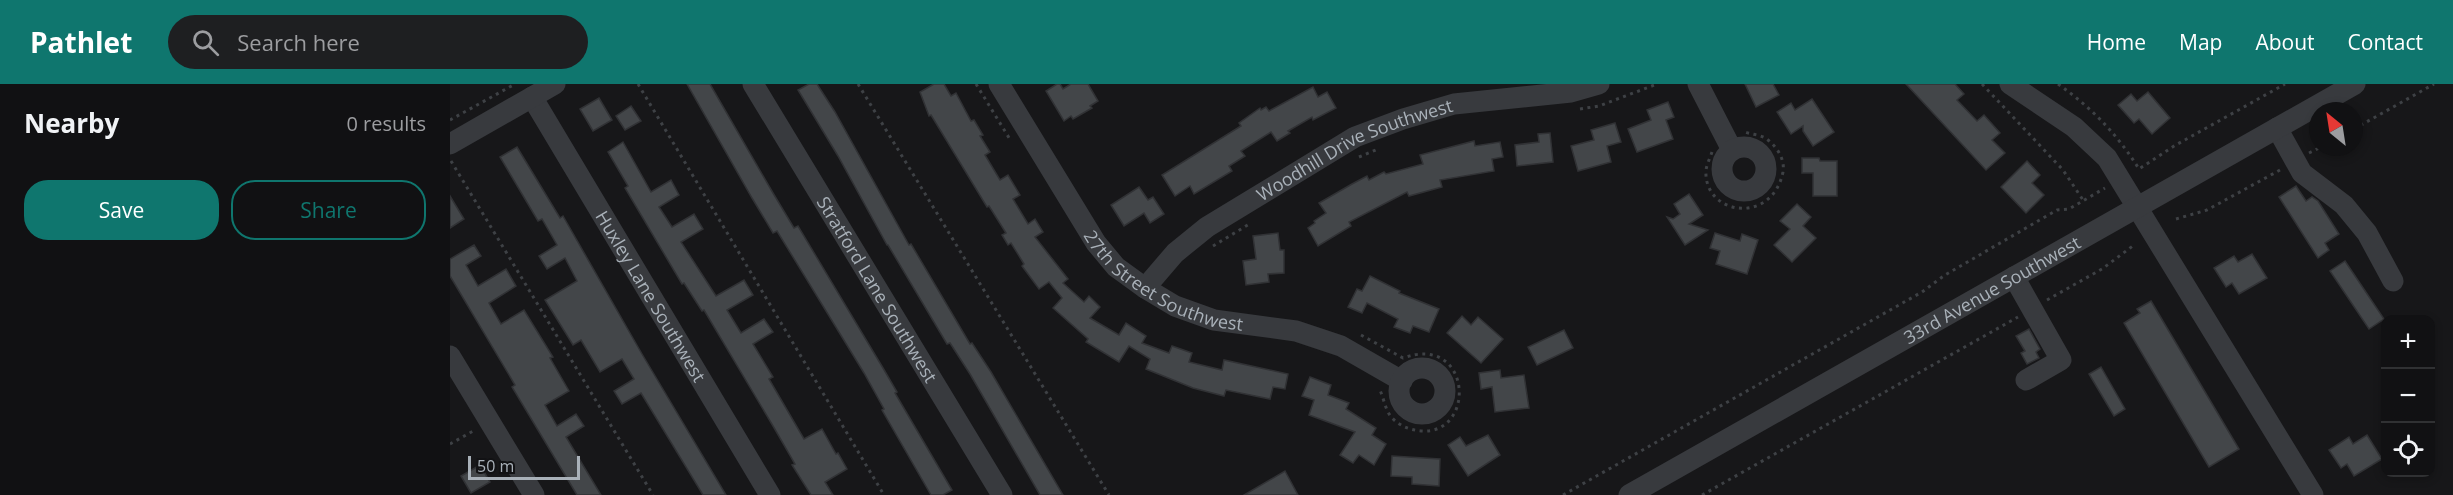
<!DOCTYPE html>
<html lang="en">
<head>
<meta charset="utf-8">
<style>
	:root { --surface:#111113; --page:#1e1f21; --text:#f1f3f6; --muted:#9c9da0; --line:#303133; --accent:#0f766e }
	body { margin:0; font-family:"Open Sans",sans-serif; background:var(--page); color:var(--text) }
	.controls { position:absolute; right:18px; bottom:18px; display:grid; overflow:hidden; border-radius:12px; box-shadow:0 3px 9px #0003 }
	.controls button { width:54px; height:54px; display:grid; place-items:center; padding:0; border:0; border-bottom:2px solid var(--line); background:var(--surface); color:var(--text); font:30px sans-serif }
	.compass { position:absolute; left:1859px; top:18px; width:54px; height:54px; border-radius:50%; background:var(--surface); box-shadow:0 3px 9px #0003; rotate:330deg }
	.scale { position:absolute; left:18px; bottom:15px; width:112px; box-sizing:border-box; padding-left:6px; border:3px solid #a9b1b9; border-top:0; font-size:16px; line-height:21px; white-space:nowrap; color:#a9b1b9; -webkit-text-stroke:4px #121214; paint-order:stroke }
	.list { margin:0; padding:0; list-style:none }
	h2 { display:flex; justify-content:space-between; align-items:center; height:78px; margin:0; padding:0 24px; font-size:26px }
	h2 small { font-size:20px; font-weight:400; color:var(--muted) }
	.actions { display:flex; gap:12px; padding:18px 24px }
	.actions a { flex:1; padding:14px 0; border:2px solid var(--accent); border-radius:24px; text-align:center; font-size:21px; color:var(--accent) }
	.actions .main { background:var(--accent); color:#fff }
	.icon { flex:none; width:33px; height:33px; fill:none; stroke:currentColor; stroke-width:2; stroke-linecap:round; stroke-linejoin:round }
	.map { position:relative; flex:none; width:2003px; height:411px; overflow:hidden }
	header { display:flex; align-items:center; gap:36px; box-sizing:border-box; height:84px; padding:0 30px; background:var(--accent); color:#fff }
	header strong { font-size:28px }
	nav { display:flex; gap:33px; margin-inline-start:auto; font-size:21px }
	.search { width:420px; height:54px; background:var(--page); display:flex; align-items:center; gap:15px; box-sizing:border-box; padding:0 21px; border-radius:33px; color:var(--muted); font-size:22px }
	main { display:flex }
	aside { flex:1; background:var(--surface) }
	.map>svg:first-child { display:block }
	.building { fill:#434649; stroke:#313235; stroke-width:1.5 }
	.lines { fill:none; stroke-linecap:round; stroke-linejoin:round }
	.path { stroke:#3e4145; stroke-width:3; stroke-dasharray:3 4.5; stroke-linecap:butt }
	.minor { stroke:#383a3e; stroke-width:21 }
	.labels { text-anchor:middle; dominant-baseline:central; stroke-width:4.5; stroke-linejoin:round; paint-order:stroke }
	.street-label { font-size:18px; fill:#a9b1b9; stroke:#121214 }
</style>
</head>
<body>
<header>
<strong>Pathlet</strong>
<div class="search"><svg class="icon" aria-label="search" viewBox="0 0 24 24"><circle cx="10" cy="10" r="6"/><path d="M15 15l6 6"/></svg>Search here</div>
<nav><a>Home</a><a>Map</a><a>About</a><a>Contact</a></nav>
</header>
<main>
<aside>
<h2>Nearby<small>0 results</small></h2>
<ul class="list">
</ul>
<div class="actions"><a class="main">Save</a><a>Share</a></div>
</aside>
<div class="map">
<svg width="2003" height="411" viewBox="0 0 2003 411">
	<rect width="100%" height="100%" fill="#171719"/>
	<g class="building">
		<polygon points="237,0 260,0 323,109 344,144 348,142 433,284 447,308 445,309 502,406 493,411 481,411 432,326 434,325 414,289 327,147 323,149 302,114"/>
		<polygon points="359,0 367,0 385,28 459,161 461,160 520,260 522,259 541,288 613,411 590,411 520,290 500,259 497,260 438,161 437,161 388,72 348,6"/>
		<polygon points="484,0 494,0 501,12 506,9 521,37 524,36 533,51 530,52 540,68 535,71 550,96 558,91 570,111 563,115 578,140 585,135 593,148 585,153 618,195 613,199 634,218 639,212 650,223 640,234 669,251 676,239 696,252 692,259 719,269 722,262 742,269 739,278 772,286 774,276 838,290 835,305 823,303 820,315 776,306 774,312 743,304 696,285 700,275 679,262 669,278 636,258 638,255 603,224 612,214 599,198 589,205 572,182 574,180 561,159 558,161 552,151 556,149 539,122 537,123 481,31 479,32 470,8"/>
		<polygon points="607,0 610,0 613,5 621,0 638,0 648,17 640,22 642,24 623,35 621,32 614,37 596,7"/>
		<polygon points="1295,0 1323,0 1329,11 1306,23"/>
		<polygon points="1456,0 1505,0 1514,10 1507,16 1527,37 1534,31 1550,49 1542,56 1555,69 1536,86"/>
		<polygon points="863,3 868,13 877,8 886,24 863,36 862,33 838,47 840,49 827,57 821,48 791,67 795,72 779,82 782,87 744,110 740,102 725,112 712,91 791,42 789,39 810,24 811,26 816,23 819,27"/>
		<polygon points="1698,8 1720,34 1702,50 1689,35 1684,39 1668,21 1681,10 1687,17"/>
		<polygon points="149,14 162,36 143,47 130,25"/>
		<polygon points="1362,15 1384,48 1363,62 1353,47 1353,42 1341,50 1327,28 1341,19 1345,26"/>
		<polygon points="1218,18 1224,33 1216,36 1223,55 1187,68 1178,45 1201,36 1197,26"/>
		<polygon points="181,22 191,37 175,46 166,32"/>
		<polygon points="1165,39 1171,58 1157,62 1161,78 1128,87 1121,62 1144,56 1141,46"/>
		<polygon points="1100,49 1103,78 1067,82 1065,61 1089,58 1088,50"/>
		<polygon points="1024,57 1025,62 1050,58 1053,73 1042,75 1044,87 990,96 992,103 959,112 957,108 899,138 901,142 868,162 858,144 865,139 864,137 876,129 869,119 902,100 917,92 919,96 934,88 936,90 973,80 970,71"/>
		<polygon points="173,58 201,108 221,96 229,111 209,123 222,143 244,130 253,145 231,158 266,212 294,196 303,211 277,226 291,249 314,235 323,248 303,260 323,293 319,295 354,355 372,345 386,370 388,369 397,385 375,398 383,411 361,411 342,381 345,380 323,342 254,226 252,227 234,199 232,200 175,104 178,102 158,68"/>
		<polygon points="67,63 110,134 113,132 192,270 276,411 253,411 191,309 172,320 164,307 184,295 172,275 150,288 131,256 123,261 95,216 127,197 115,174 97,185 89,172 107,161 92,135 88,137 50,73"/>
		<polygon points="1352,74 1369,74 1370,77 1387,77 1387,112 1363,112 1363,89 1352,89"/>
		<polygon points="1577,77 1590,91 1582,99 1594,111 1576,129 1551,103"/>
		<polygon points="1846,102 1856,117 1862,113 1868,117 1889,150 1875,159 1879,166 1868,174 1829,113"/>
		<polygon points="689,103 698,116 703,113 714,130 700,139 694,129 674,142 661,121"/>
		<polygon points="1239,110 1253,131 1239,140 1258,146 1235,161 1217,133 1223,135 1230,130 1224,120"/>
		<polygon points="0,112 14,135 0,144"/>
		<polygon points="1347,120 1361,133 1353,142 1366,154 1342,178 1324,161 1340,145 1330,137"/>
		<polygon points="828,149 830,166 834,166 834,189 818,190 819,198 796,201 793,177 806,175 803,152"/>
		<polygon points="1265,149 1290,157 1292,150 1308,156 1297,190 1266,180 1270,167 1260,164"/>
		<polygon points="24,161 31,172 16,181 28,202 56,185 66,202 39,219 51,240 74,226 103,273 100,274 119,307 95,321 107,342 126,330 134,342 116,353 151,411 127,411 62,303 65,301 0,192 0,175"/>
		<polygon points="1802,170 1817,194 1789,210 1782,199 1776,203 1764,184 1784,172 1788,178"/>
		<polygon points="1895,177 1934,235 1919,245 1880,187"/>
		<polygon points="920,192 950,207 949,209 989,225 979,248 963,242 960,249 944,243 948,235 917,219 912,229 898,223 907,205 912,207"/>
		<polygon points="1701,217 1789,365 1759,383 1674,239 1690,229 1687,225"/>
		<polygon points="1012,232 1021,241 1028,233 1053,255 1031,279 997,249"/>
		<polygon points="1579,245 1590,265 1586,268 1589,274 1577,280 1571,269 1575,267 1566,252"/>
		<polygon points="1114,246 1123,264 1087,281 1078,263"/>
		<polygon points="1651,283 1675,325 1664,332 1639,290"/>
		<polygon points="1050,286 1051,294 1074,291 1079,324 1045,328 1042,303 1031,305 1029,289"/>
		<polygon points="860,293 881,301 878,311 899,319 896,325 926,344 922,351 936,360 924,381 909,371 903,379 890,371 905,348 859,331 864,316 852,312"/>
		<polygon points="1038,351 1050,371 1018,392 998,361 1010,353 1016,362"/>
		<polygon points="1917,351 1932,375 1904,392 1897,380 1891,384 1879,366 1899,353 1903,360"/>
		<polygon points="942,372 990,375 989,402 962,400 962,393 941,392"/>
		<polygon points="30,381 40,398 21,409 11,392"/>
		<polygon points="835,387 848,411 794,411"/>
	</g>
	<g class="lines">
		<g class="path">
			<polyline points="188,0 434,411"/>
			<polyline points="408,0 659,411"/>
			<polyline points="526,0 561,57"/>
			<polyline points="1532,0 1613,86 1633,116"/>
			<path d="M 1608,0 C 1642,24 1667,50 1689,85 L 1724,62 L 1835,0"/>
			<polyline points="1130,25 1149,22 1207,0"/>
			<polyline points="0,36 65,0"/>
			<polyline points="1904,45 1984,0"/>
			<path d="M 1262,68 C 1260,74 1257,80 1256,86 C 1253,131 1322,142 1333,88 C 1335,76 1328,64 1318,56 C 1311,50 1301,51 1293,47"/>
			<polyline points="1859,69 1871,63"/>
			<polyline points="909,73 928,65"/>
			<polyline points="1,77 203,411"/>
			<polyline points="1726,135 1757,126 1830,86"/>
			<polyline points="763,162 801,139"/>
			<polyline points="1597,216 1652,185 1684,161"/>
			<path d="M 911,251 L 953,274 C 1022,249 1027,351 971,347 C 960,346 950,342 942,334 C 935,326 934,314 929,304"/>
			<polyline points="0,360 25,346"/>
			<polyline points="1113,411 1472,208 1495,191 1607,126 1619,125 1655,104"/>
			<polyline points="1252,411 1568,233"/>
		</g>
		<g class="minor">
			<path id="s1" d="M 303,0 L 552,411"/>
			<path id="s2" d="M 549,0 L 646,159 L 666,183 L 695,204 L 725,222 L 764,236 L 846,247 L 891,262 L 952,297"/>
			<polyline points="1248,0 1282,66"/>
			<polyline points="1560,0 1624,43 1657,74 1863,411"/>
			<path id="s3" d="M 82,13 L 320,411"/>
			<polyline points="1827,44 1852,89 1894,121 1917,149 1943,197"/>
			<polyline points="0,60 105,0"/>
			<circle cx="1294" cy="85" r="22"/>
			<polyline points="1564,193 1611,276 1576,296"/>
			<path id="s4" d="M 695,204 L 725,169 L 757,143 L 905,53 L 953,35 L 1004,20 L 1121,8 L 1149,0"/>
			<polyline points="0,272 84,411"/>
			<circle cx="972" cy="307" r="23"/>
			<path id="s5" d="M 1179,411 L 1905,0"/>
		</g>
	</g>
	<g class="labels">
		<g class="street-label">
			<text stroke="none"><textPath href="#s4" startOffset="255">Woodhill Drive Southwest</textPath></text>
			<text stroke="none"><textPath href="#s2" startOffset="266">27th Street Southwest</textPath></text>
			<text stroke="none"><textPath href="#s5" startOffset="417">33rd Avenue Southwest</textPath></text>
			<text stroke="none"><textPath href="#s1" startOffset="240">Stratford Lane Southwest</textPath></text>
			<text stroke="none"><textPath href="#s3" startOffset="232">Huxley Lane Southwest</textPath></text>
		</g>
	</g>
</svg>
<div class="controls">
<button>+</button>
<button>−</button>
<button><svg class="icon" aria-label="locate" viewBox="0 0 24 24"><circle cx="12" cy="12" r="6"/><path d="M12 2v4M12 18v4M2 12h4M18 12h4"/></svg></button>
</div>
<svg class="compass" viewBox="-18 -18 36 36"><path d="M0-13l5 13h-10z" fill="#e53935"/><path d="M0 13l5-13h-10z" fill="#9c9da0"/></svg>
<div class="scale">50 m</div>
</div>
</main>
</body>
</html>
